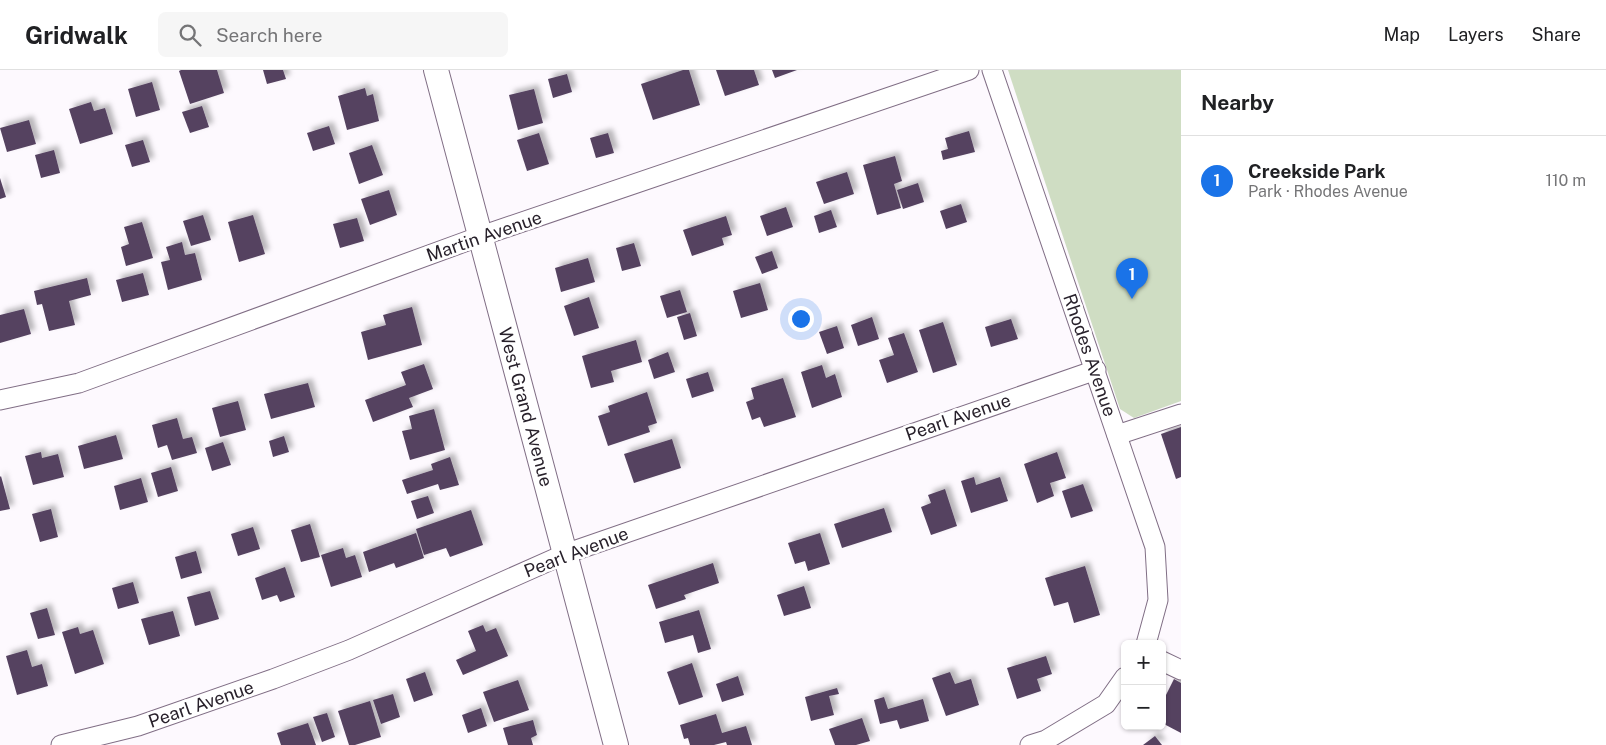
<!DOCTYPE html>
<html lang="en">
<head>
<meta charset="utf-8">
<style>
	:root { --surface:#fff; --page:#f6f6f6; --text:#202124; --muted:#757577; --line:#e0e0e0; --accent:#1a73e8 }
	body { margin:0; font-family:"Public Sans",sans-serif; background:var(--page); color:var(--text) }
	.controls { position:absolute; right:15px; bottom:15px; display:grid; overflow:hidden; border-radius:8px; box-shadow:0 1px 4px #0004 }
	.controls button { width:45px; height:45px; display:grid; place-items:center; padding:0; border:0; border-bottom:1px solid var(--line); background:var(--surface); color:var(--text); font:25px sans-serif }
	.you { position:absolute; left:800px; top:248px; width:18px; height:18px; margin:-12px; border:4px solid #fff; border-radius:50%; background:#1a73e8; box-shadow:0 0 0 8px #1a73e833 }
	.badge { display:grid; place-items:center; width:32px; height:32px; border-radius:50%; background:var(--accent); color:#fff; font-size:16px; font-weight:700 }
	.pin { position:absolute; translate:-50% -41px; filter:drop-shadow(0 1px 2px #0008) }
	.pin::after { content:''; position:absolute; top:26px; width:18px; height:15px; background:inherit; clip-path:polygon(0 0,100% 0,50% 100%) }
	.list { margin:0; padding:0; list-style:none }
	h2 { display:flex; justify-content:space-between; align-items:center; height:65px; margin:0; padding:0 20px; font-size:21px }
	h2 small { font-size:16px; font-weight:400; color:var(--muted) }
	.list li { display:grid; grid-template-columns:32px 1fr auto; gap:15px; align-items:center; box-sizing:border-box; height:90px; padding:0 20px; border-top:1px solid var(--line) }
	.list b { display:block; font-size:19px; white-space:nowrap }
	.list p { margin:0; font-size:16px; white-space:nowrap; color:var(--muted) }
	.list em { font-size:16px; font-style:normal; color:var(--muted) }
	.icon { flex:none; width:28px; height:28px; fill:none; stroke:currentColor; stroke-width:2; stroke-linecap:round; stroke-linejoin:round }
	.map { position:relative; flex:none; width:1181px; height:675px; overflow:hidden }
	header { display:flex; align-items:center; gap:30px; box-sizing:border-box; height:70px; padding:0 25px; background:var(--surface); border-bottom:1px solid var(--line) }
	header strong { font-size:24px }
	nav { display:flex; gap:28px; margin-inline-start:auto; font-size:18px }
	.search { width:350px; height:45px; background:var(--page); display:flex; align-items:center; gap:12px; box-sizing:border-box; padding:0 18px; border-radius:8px; color:var(--muted); font-size:19px }
	main { display:flex }
	aside { flex:1; background:var(--surface) }
	.map>svg:first-child { display:block }
	.green { fill:#cfddc3 }
	.building { fill:#554260; filter:url(#shadow) }
	.lines { fill:none; stroke-linecap:round; stroke-linejoin:round }
	.minor-casing { stroke:#806e85; stroke-width:21 }
	.major-casing { stroke:#806e85; stroke-width:26 }
	.minor { stroke:#fff; stroke-width:19 }
	.major { stroke:#fff; stroke-width:24 }
	.labels { text-anchor:middle; dominant-baseline:central; stroke-width:5; stroke-linejoin:round; paint-order:stroke }
	.street-label { font-size:18px; fill:#28212b; stroke:#fff }
</style>
</head>
<body>
<header>
<strong>Gridwalk</strong>
<div class="search"><svg class="icon" aria-label="search" viewBox="0 0 24 24"><circle cx="10" cy="10" r="6"/><path d="M15 15l6 6"/></svg>Search here</div>
<nav><a>Map</a><a>Layers</a><a>Share</a></nav>
</header>
<main>
<div class="map">
<svg width="1181" height="675" viewBox="0 0 1181 675">
	<defs>
		<filter id="shadow"><feDropShadow dx="4.5" dy="-4.5" stdDeviation="2.5" flood-color="#0004"/></filter>
	</defs>
	<rect width="100%" height="100%" fill="#fdf9fe"/>
	<polygon class="green" points="1008,0 1181,0 1181,331 1134,348 1120,339"/>
	<g class="building">
		<polygon points="181,0 217,0 224,23 190,34 179,1"/>
		<polygon points="263,0 283,0 286,9 267,14"/>
		<polygon points="683,0 689,0 700,35 653,50 641,14"/>
		<polygon points="716,0 754,0 759,15 725,26"/>
		<polygon points="772,0 797,0 775,8"/>
		<polygon points="567,4 572,22 553,28 548,9"/>
		<polygon points="152,12 160,40 136,47 128,19"/>
		<polygon points="365,18 367,26 373,24 379,51 347,60 338,26"/>
		<polygon points="534,19 543,53 518,60 509,25"/>
		<polygon points="91,32 94,41 105,38 113,64 80,74 69,39"/>
		<polygon points="202,36 209,57 190,63 182,42"/>
		<polygon points="29,50 36,74 7,82 0,58"/>
		<polygon points="329,56 335,74 313,81 307,63"/>
		<polygon points="969,61 975,82 943,90 941,81 948,79 945,68"/>
		<polygon points="539,63 549,94 527,101 517,70"/>
		<polygon points="608,63 614,83 596,88 590,68"/>
		<polygon points="143,70 150,92 132,97 125,75"/>
		<polygon points="372,75 383,105 359,114 349,83"/>
		<polygon points="54,80 60,103 41,108 35,85"/>
		<polygon points="895,86 902,111 894,114 901,138 877,145 863,95"/>
		<polygon points="847,102 854,124 824,134 816,112"/>
		<polygon points="0,108 6,127 0,129"/>
		<polygon points="918,113 924,132 903,139 897,120"/>
		<polygon points="389,120 397,145 370,155 361,129"/>
		<polygon points="961,134 967,152 946,159 940,141"/>
		<polygon points="786,137 793,157 767,166 760,146"/>
		<polygon points="831,140 837,157 819,163 814,146"/>
		<polygon points="203,145 211,170 191,176 183,151"/>
		<polygon points="253,145 265,184 239,192 228,152"/>
		<polygon points="726,146 732,165 722,168 724,175 692,186 683,160"/>
		<polygon points="357,148 364,171 340,178 333,154"/>
		<polygon points="142,152 153,188 126,196 121,177 129,174 124,157"/>
		<polygon points="182,172 185,185 195,183 202,210 168,220 161,192 170,190 166,177"/>
		<polygon points="634,173 641,196 622,201 616,178"/>
		<polygon points="772,181 778,198 762,204 755,187"/>
		<polygon points="588,188 595,212 561,222 555,198"/>
		<polygon points="143,203 149,225 122,232 116,210"/>
		<polygon points="87,208 91,225 69,231 75,255 49,261 42,234 37,235 34,221"/>
		<polygon points="760,213 768,240 741,248 733,221"/>
		<polygon points="680,220 687,242 667,248 660,226"/>
		<polygon points="589,227 599,258 574,266 564,236"/>
		<polygon points="412,237 422,275 368,290 361,262 386,255 383,245"/>
		<polygon points="24,239 31,264 0,273 0,245"/>
		<polygon points="690,243 697,266 684,270 677,247"/>
		<polygon points="872,247 879,269 858,276 851,255"/>
		<polygon points="1011,249 1018,269 991,277 985,257"/>
		<polygon points="943,252 957,295 933,303 919,260"/>
		<polygon points="837,256 844,278 827,284 819,262"/>
		<polygon points="904,263 918,302 887,313 879,290 894,285 888,268"/>
		<polygon points="636,270 642,292 611,301 614,312 591,318 582,286"/>
		<polygon points="668,282 675,302 654,309 648,290"/>
		<polygon points="424,294 433,319 409,328 413,337 373,352 365,330 406,315 401,302"/>
		<polygon points="822,295 826,308 835,304 842,327 812,338 801,302"/>
		<polygon points="708,302 714,321 692,328 686,309"/>
		<polygon points="783,308 796,347 764,357 760,347 752,350 746,332 754,329 751,318"/>
		<polygon points="308,313 315,337 271,349 264,324"/>
		<polygon points="647,322 657,353 648,356 650,362 608,376 598,346 610,342 608,336"/>
		<polygon points="238,331 246,360 220,367 212,338"/>
		<polygon points="434,339 445,380 410,390 402,361 412,359 409,346"/>
		<polygon points="177,348 183,369 192,367 197,383 172,390 167,375 158,378 152,355"/>
		<polygon points="1181,357 1181,407 1176,409 1161,364"/>
		<polygon points="116,365 123,389 84,399 78,376"/>
		<polygon points="284,366 289,382 273,387 269,371"/>
		<polygon points="672,369 681,398 634,413 624,384"/>
		<polygon points="223,372 231,395 212,401 205,378"/>
		<polygon points="41,382 42,388 58,384 64,407 33,415 25,386"/>
		<polygon points="1057,382 1066,408 1050,413 1054,426 1037,433 1024,394"/>
		<polygon points="450,387 459,415 440,420 438,414 407,424 402,410 433,400 431,394"/>
		<polygon points="171,397 178,421 158,427 151,403"/>
		<polygon points="1,406 10,439 0,441 0,407"/>
		<polygon points="974,407 976,415 1000,407 1008,431 971,443 961,411"/>
		<polygon points="141,408 148,432 120,440 114,416"/>
		<polygon points="1083,414 1093,441 1071,448 1062,421"/>
		<polygon points="945,419 957,456 931,465 921,437 931,433 928,425"/>
		<polygon points="428,426 434,443 417,449 411,431"/>
		<polygon points="884,438 892,462 842,478 834,454"/>
		<polygon points="51,439 58,467 40,472 32,444"/>
		<polygon points="471,440 483,475 450,487 446,478 424,485 416,459"/>
		<polygon points="310,454 320,487 301,492 291,460"/>
		<polygon points="253,457 260,479 238,486 231,464"/>
		<polygon points="416,463 424,488 396,498 394,493 369,502 363,482"/>
		<polygon points="820,463 830,494 808,501 805,491 795,494 788,473"/>
		<polygon points="343,478 346,488 355,485 362,507 331,517 321,485"/>
		<polygon points="196,481 202,503 181,509 175,487"/>
		<polygon points="713,493 719,513 684,525 686,529 656,539 648,515"/>
		<polygon points="1085,496 1100,545 1074,553 1068,532 1054,536 1045,508"/>
		<polygon points="285,497 295,527 280,532 277,525 262,530 255,508"/>
		<polygon points="133,512 139,533 118,539 112,518"/>
		<polygon points="804,516 811,538 784,546 777,525"/>
		<polygon points="210,521 219,549 195,556 187,527"/>
		<polygon points="47,538 55,565 38,569 30,543"/>
		<polygon points="699,540 711,579 698,583 693,565 665,573 659,552"/>
		<polygon points="173,541 180,566 149,575 141,549"/>
		<polygon points="483,555 486,562 496,558 508,586 463,605 456,590 476,581 468,561"/>
		<polygon points="78,557 80,564 93,560 104,594 75,604 62,562"/>
		<polygon points="27,580 32,597 42,594 48,616 17,625 6,586"/>
		<polygon points="1046,586 1052,604 1037,609 1041,621 1017,629 1007,598"/>
		<polygon points="692,593 703,627 679,635 667,602"/>
		<polygon points="425,602 433,625 414,632 406,609"/>
		<polygon points="950,602 955,614 971,609 979,635 946,646 932,608"/>
		<polygon points="738,606 744,625 722,632 716,614"/>
		<polygon points="1174,609 1181,613 1181,663 1162,653 1162,633"/>
		<polygon points="518,610 529,640 494,652 483,622"/>
		<polygon points="837,618 839,624 829,626 834,645 811,651 805,627"/>
		<polygon points="393,624 400,647 381,654 373,630"/>
		<polygon points="884,627 888,639 923,629 929,651 900,659 897,650 880,654 874,630"/>
		<polygon points="370,631 381,667 355,675 349,675 338,641"/>
		<polygon points="481,638 487,656 468,663 462,645"/>
		<polygon points="327,643 335,667 322,672 313,647"/>
		<polygon points="716,644 722,663 746,656 752,675 727,675 726,672 714,675 690,675 688,668 684,669 680,655"/>
		<polygon points="862,648 870,671 856,675 835,675 829,659"/>
		<polygon points="533,650 537,665 531,668 533,675 508,675 503,658"/>
		<polygon points="308,653 316,675 281,675 277,663"/>
		<polygon points="1155,666 1162,675 1143,675"/>
	</g>
	<g class="lines">
		<g class="minor-casing">
			<g id="minor">
				<polyline points="992,0 1155,477 1158,530 1146,574"/>
				<polyline points="0,330 79,313 481,166 969,0"/>
				<polyline points="1117,365 1181,344"/>
				<polyline points="1162,591 1181,600"/>
				<polyline points="61,675 138,656 273,609 349,580 565,484 1096,300"/>
				<polyline points="1030,675 1046,670 1106,634 1125,607"/>
			</g>
		</g>
		<g class="major-casing">
			<polyline id="major" points="436,0 616,675"/>
		</g>
		<use href="#minor" class="minor"/>
		<use href="#major" class="major"/>
	</g>
	<g class="labels">
		<g class="street-label">
			<text transform="translate(484 166) rotate(-19)">Martin Avenue</text>
			<text transform="translate(1090 285) rotate(71)">Rhodes Avenue</text>
			<text transform="translate(526 337) rotate(75)">West Grand Avenue</text>
			<text transform="translate(958 347) rotate(-19)">Pearl Avenue</text>
			<text transform="translate(576 482) rotate(-21)">Pearl Avenue</text>
			<text transform="translate(201 634) rotate(-19)">Pearl Avenue</text>
		</g>
	</g>
</svg>
<div class="controls">
<button>+</button>
<button>−</button>
</div>
<div class="you"></div>
<div class="pin badge" style="left:1132px;top:229px">1</div>
</div>
<aside>
<h2>Nearby<small></small></h2>
<ul class="list">
<li><span class="badge">1</span><div><b>Creekside Park</b><p>Park · Rhodes Avenue</p></div><em>110 m</em></li>
</ul>
</aside>
</main>
</body>
</html>
